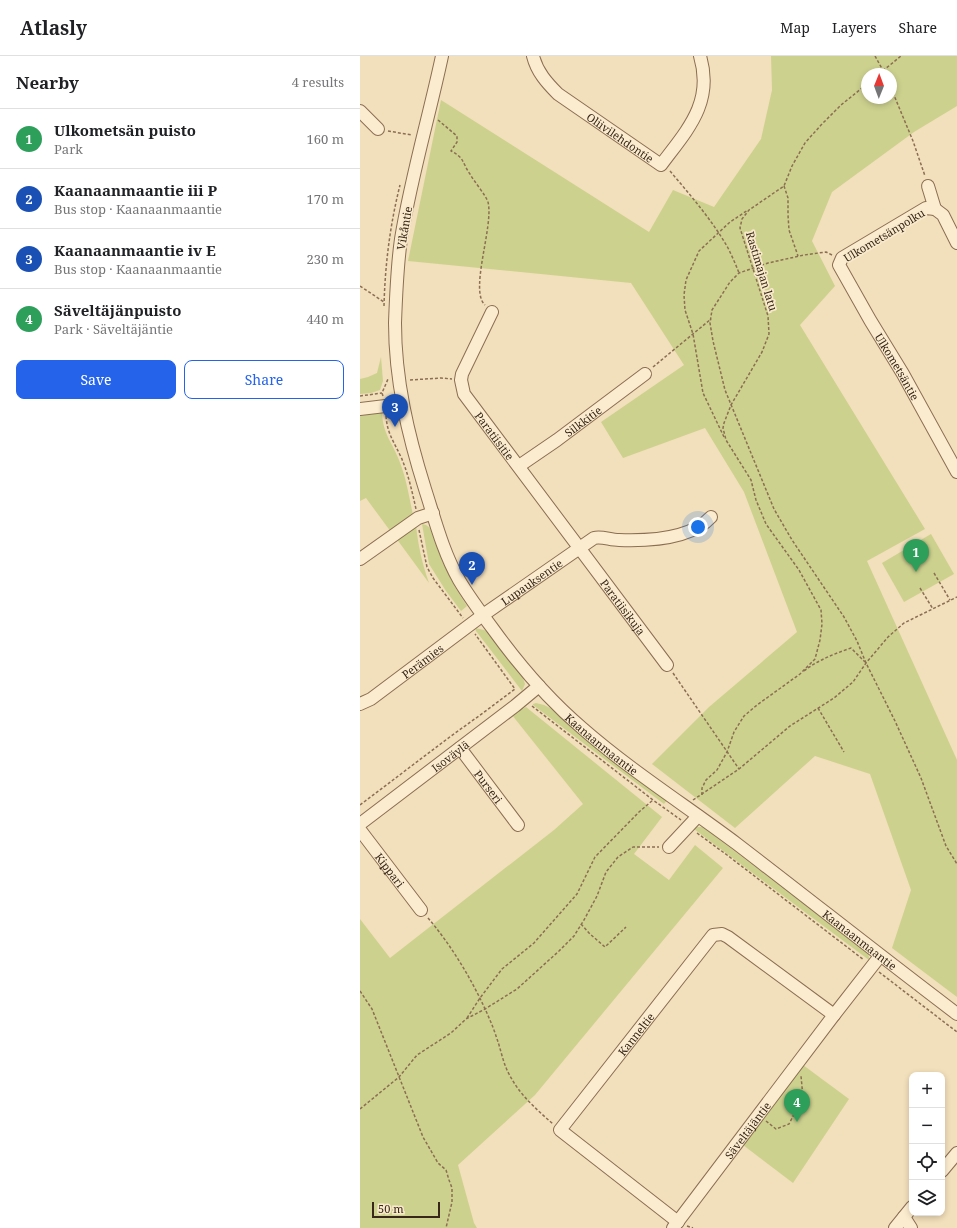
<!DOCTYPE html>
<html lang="en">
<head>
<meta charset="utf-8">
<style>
	:root { --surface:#fff; --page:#f2f2f2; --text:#202124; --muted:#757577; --line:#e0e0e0; --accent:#2563eb }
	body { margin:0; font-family:"Noto Serif",serif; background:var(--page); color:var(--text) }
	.controls { position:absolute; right:12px; bottom:12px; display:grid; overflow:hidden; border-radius:8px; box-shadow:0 2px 6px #0003 }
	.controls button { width:36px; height:36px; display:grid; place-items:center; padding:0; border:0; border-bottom:1px solid var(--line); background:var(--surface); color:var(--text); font:20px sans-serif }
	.compass { position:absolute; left:501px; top:12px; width:36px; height:36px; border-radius:50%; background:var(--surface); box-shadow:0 2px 6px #0003; rotate:1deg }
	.scale { position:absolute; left:12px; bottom:10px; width:68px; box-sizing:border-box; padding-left:4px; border:2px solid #38271a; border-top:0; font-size:11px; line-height:14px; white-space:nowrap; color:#38271a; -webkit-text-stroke:3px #f9e9cb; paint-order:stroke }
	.you { position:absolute; left:338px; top:471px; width:14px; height:14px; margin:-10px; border:3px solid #fff; border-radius:50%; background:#1a73e8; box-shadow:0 0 0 6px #1a73e833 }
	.badge { display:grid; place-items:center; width:26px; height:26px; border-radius:50%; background:var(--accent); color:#fff; font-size:13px; font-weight:700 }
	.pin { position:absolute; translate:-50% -33px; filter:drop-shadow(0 1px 2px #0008) }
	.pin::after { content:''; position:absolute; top:21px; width:14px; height:12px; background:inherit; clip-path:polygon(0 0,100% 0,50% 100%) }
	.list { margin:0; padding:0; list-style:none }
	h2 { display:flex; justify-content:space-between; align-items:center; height:52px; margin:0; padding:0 16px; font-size:17px }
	h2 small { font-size:13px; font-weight:400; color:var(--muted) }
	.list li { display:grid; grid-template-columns:26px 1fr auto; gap:12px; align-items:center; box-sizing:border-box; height:60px; padding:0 16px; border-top:1px solid var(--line) }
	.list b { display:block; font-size:15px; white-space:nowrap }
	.list p { margin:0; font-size:13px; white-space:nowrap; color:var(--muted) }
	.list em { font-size:13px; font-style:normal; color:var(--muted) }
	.actions { display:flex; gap:8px; padding:12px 16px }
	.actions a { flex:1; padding:9px 0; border:1px solid var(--accent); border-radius:8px; text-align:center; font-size:14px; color:var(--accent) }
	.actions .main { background:var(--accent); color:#fff }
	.icon { flex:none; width:22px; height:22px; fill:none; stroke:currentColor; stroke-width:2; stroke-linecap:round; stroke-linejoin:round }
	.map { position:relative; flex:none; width:597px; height:1172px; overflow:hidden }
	header { display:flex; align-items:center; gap:24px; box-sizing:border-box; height:56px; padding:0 20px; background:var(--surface); border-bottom:1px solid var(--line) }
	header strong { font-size:19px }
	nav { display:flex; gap:22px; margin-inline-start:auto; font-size:14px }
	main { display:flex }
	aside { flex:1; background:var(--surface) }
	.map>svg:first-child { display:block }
	.green { fill:#cdd18e; fill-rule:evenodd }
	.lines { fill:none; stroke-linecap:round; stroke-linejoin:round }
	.minor-casing { stroke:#8b6e53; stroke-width:14 }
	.path { stroke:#8b6e53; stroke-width:1.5; stroke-dasharray:3 2; stroke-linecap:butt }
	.minor { stroke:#fceccf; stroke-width:12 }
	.labels { text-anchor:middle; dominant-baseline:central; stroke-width:3.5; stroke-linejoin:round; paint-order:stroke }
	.street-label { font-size:11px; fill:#38271a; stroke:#f9e9cb }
</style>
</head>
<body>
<header>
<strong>Atlasly</strong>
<nav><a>Map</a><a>Layers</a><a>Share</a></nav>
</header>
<main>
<aside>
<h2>Nearby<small>4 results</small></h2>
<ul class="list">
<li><span class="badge" style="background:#2e9e5b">1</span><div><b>Ulkometsän puisto</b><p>Park</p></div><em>160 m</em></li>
<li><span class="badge" style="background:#1a4fb4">2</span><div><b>Kaanaanmaantie iii P</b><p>Bus stop · Kaanaanmaantie</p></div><em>170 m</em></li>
<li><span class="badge" style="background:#1a4fb4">3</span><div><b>Kaanaanmaantie iv E</b><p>Bus stop · Kaanaanmaantie</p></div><em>230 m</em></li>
<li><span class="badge" style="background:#2e9e5b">4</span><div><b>Säveltäjänpuisto</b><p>Park · Säveltäjäntie</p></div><em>440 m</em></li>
</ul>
<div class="actions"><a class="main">Save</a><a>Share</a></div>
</aside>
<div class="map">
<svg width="597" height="1172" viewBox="0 0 597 1172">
	<rect width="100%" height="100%" fill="#f2dfbb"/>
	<g class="green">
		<path d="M 411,0 L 597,0 L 597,50 L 554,76 L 472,136 L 452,185 L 475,230 L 440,269 L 565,473 L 507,505 L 597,704 L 597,941 L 532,892 L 551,834 L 510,718 L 455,700 L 375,772 L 292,708 L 349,651 L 437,576 L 384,436 L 345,372 L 263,402 L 241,366 L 324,309 L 271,227 L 48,205 L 81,44 L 289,176 L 313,134 L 354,151 L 401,83 L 412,34 ZM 507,18 L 531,18 L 531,42 L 507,42 Z"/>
		<polygon points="21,301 23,325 20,334 11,337 0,338 0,323 8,321 17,317"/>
		<path d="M 22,357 C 23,378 32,386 39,404 C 46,421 49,440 53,459 L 31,476 L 6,442 L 0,445 L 0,360 Z"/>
		<polygon points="62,468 66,469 70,472 82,505 95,531 107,550 101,555 86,535 69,508"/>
		<path d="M 56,469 C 58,489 62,507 69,527 L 36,482 Z"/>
		<polygon points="571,478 594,518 544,546 522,507"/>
		<polygon points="115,572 124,574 130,577 162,619 165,628 162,635 116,575"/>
		<polygon points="176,647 184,649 190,652 308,743 304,748 173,649 173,648"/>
		<polygon points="166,651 302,761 274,798 309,824 335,789 363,812 175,1039 98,1109 114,1167 117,1172 0,1172 0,863 30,902 194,774 223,748 152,659"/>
		<polygon points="337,771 343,771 508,897 509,901 509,904 334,773"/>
		<polygon points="443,1009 489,1043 433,1127 383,1089"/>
	</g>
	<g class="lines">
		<g class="minor-casing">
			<g id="minor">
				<path id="s1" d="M 82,0 C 69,61 51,121 41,183 C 37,211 36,239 35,267 C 35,324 48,379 65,433 C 75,464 83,496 99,524 C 109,541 121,557 133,573 C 159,609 188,643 222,672 C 270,714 325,749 377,788 C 450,844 523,902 597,958"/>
				<path id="s2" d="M 173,0 C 177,16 187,27 198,38 L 301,109 C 327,74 354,47 340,0"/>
				<polyline points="0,55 18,73"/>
				<polyline points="568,130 575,153"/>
				<path id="s3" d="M 597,187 L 583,159 L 575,153 L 566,152 L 482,202 L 479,209 L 510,264 L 543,318 L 597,416"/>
				<path id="s4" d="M 132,256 L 102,318 L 101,324 L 104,338 L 307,609"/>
				<polyline points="0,353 42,348"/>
				<path id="s5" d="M 159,410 L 197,384 L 285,318"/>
				<polyline points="0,503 58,462 73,457"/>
				<path id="s6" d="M 0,648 L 11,643 L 123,559 L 234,482 C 242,480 250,484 259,484 C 287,485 330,484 351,461"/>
				<path id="s7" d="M 100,692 L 158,769"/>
				<path id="s8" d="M 0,768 L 155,650 L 179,630"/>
				<path id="s9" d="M 0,774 L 61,854"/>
				<polyline points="309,791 338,760"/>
				<polyline points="582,1115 597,1097"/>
				<polyline points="544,1161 551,1172"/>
				<path id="s10" d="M 318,1166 L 200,1074 L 353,879 L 362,878 L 368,881 L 474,959"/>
				<path id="s11" d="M 313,1172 L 474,959 L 520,900"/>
				<polyline points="535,1172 552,1151"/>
			</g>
		</g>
		<g class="path">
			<polyline points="515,0 525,18"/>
			<polyline points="519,18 541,0"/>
			<polyline points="531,32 553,85 565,120"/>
			<path d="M 78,64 L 97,80 L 97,86 L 91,95 C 105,102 102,107 110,118 C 113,124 127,141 128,146 C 134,170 109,235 125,249"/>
			<polyline points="28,75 52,79"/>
			<path d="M 310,115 C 331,140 352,164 368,192 C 372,200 376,209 379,217"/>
			<polyline points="424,130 428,142 428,159 429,174 438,200"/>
			<polyline points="472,199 466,196 444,199 408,207 379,217 370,226 352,254 350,267 353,285 365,334 414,453 432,484 484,561 497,585 506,607 535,665 561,722 586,790 597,808"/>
			<polyline points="0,230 24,246"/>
			<path d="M 24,250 C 25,209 30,169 40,129"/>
			<polyline points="293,311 351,263"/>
			<polyline points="50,324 81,322 92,323"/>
			<polyline points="0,340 22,337"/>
			<polyline points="23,340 22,337 28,323"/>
			<path d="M 26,360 C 27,377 34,386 41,401 C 48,417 52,435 56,453"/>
			<polyline points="364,381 343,337 333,278 325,254 324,239 326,224 339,195 370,166 388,154"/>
			<polyline points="59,474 67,511 73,522 103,562"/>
			<polyline points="574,517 590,544"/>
			<polyline points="560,532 573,553"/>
			<path d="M 444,615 C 458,604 474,598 491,592 L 505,606"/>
			<polyline points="313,617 379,713"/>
			<polyline points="172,650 293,744 321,764"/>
			<polyline points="458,652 484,696"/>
			<polyline points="342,739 342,732 346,724 357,714 367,696 374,676 384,660 397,649 440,618 455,603 460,584 462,568 461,554 439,514 406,468 396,444 391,424 366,384 363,372 364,367 371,349 402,296 409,278 408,260 380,172 382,163 389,154 424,130 432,110 445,87 461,69 481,49 507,28"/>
			<polyline points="333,744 379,713 430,670 474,642 493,626 506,607 528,581 544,567 597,541"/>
			<polyline points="0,749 91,680 123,657 155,633 115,578"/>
			<polyline points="337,777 367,799 504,904"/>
			<path d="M 68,862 C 91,889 111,922 126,955 C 130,964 134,973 137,983 C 141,994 143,1007 149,1018 C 159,1038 176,1053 193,1068"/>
			<polyline points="221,868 230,878 245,891 266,871"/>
			<polyline points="519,916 597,976"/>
			<polyline points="0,935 12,953 63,1081 78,1107 86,1114 89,1124 92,1132 92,1146 86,1172"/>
			<polyline points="107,962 120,942 142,913 174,887 217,838 235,801 279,756 293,744"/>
			<polyline points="0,1053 39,1021 57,999 91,977 106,963 125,953 157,933 199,895 214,880 224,864 237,840 246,816 258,801 273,791 299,791"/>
			<polyline points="406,1065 416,1073 429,1068 443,1041 441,1020"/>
			<polyline points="327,1170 333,1172"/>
		</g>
		<use href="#minor" class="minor"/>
	</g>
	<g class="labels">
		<g class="street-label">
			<text stroke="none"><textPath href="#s2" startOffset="122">Oliivilehdontie</textPath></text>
			<text transform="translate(44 172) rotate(-80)">Vikåntie</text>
			<text transform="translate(524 179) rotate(-31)">Ulkometsänpolku</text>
			<text transform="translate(402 215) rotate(73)">Rastimajan latu</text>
			<text stroke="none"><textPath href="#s3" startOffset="273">Ulkometsäntie</textPath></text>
			<text stroke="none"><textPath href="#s5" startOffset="78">Silkkitie</textPath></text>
			<text stroke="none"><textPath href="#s4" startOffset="141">Paratiisitie</textPath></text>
			<text stroke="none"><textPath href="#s6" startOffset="211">Lupauksentie</textPath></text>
			<text stroke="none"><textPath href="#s4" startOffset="355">Paratiisikuja</textPath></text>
			<text stroke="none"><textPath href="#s6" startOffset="76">Perämies</textPath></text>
			<text stroke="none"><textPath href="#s1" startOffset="757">Kaanaanmaantie</textPath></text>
			<text stroke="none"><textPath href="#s8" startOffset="113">Isoväylä</textPath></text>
			<text stroke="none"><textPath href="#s7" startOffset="48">Purseri</textPath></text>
			<text stroke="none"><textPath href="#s9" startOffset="50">Kippari</textPath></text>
			<text stroke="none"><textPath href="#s1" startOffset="1081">Kaanaanmaantie</textPath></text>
			<text stroke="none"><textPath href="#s10" startOffset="272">Kanneltie</textPath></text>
			<text stroke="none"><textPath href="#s11" startOffset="123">Säveltäjäntie</textPath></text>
		</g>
	</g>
</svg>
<div class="controls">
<button>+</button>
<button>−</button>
<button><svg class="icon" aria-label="locate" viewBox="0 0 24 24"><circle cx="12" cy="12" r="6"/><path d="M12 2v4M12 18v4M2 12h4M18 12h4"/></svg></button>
<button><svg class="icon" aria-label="layers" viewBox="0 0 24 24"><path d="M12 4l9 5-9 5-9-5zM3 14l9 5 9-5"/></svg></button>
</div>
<svg class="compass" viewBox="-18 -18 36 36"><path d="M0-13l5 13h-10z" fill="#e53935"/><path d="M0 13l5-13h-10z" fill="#757577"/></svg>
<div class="scale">50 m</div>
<div class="you"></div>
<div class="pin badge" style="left:556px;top:516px;background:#2e9e5b">1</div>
<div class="pin badge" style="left:112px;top:529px;background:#1a4fb4">2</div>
<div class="pin badge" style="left:35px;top:371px;background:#1a4fb4">3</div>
<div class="pin badge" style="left:437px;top:1066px;background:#2e9e5b">4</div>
</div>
</main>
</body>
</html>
